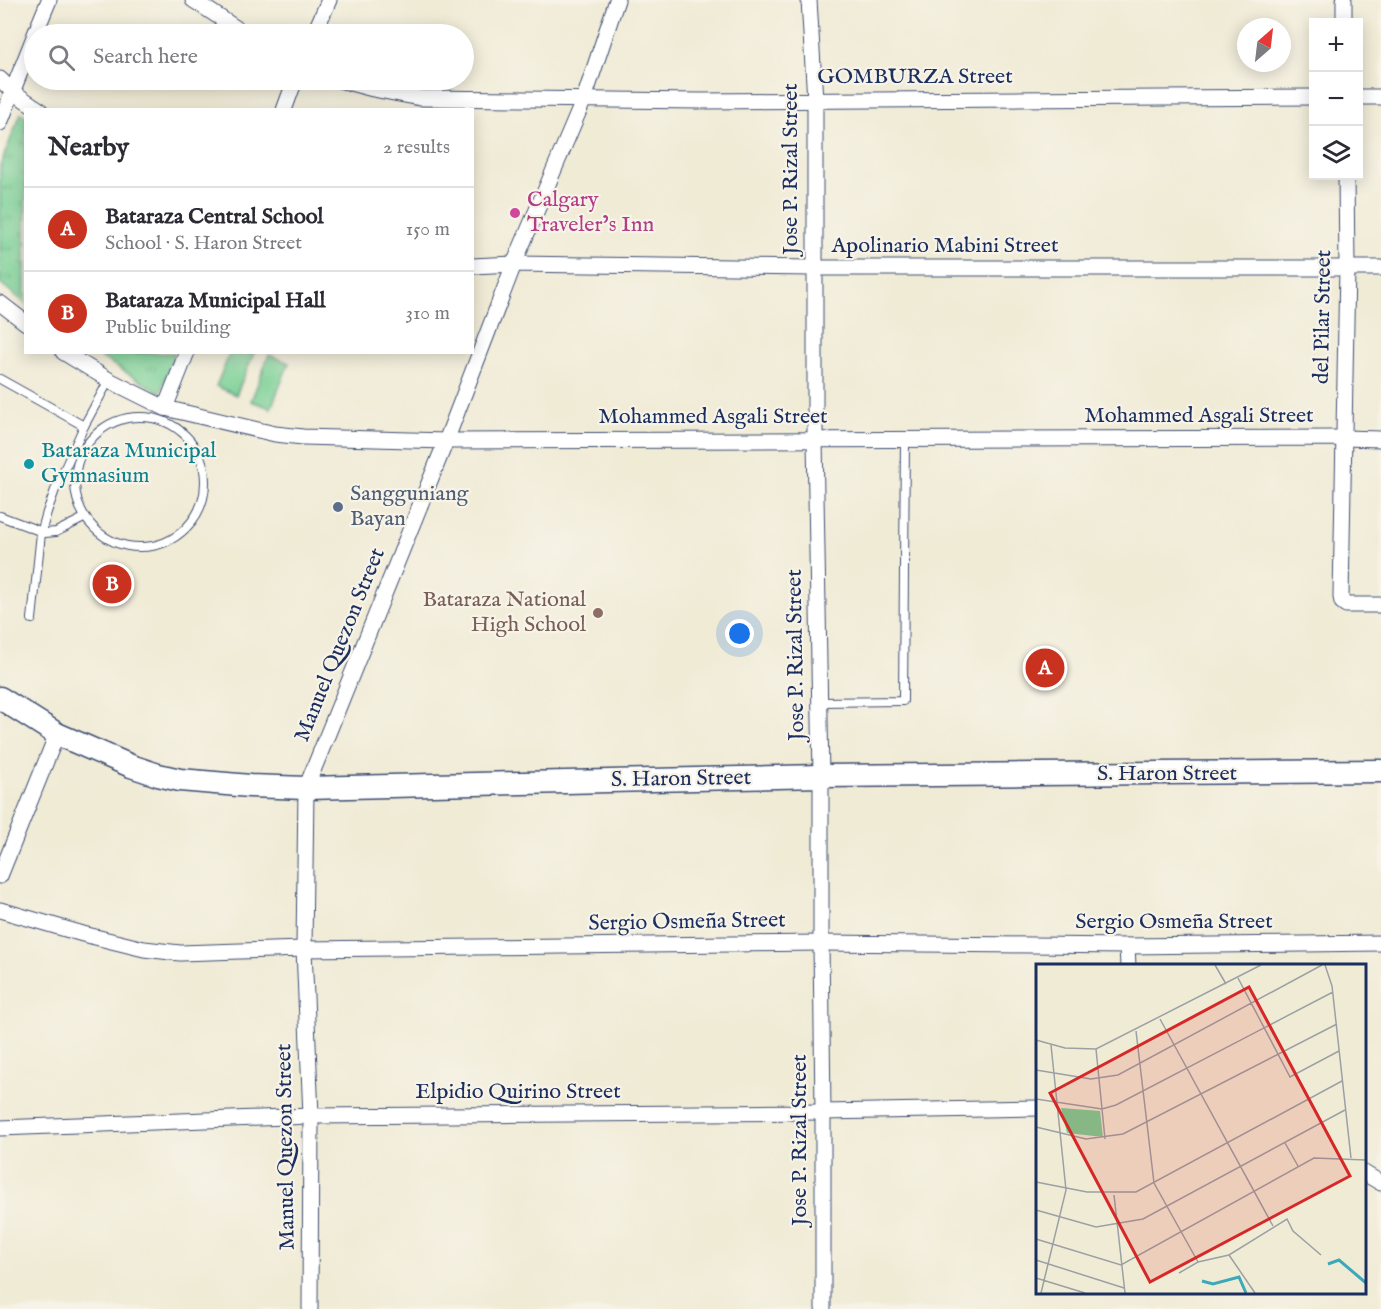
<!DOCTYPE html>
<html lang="en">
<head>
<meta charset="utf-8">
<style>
	:root { --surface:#fff; --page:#f2f2f3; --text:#2b2b33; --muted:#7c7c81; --line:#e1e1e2; --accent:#c8321e }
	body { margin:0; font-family:"IM FELL English",serif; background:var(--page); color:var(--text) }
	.controls { position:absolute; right:18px; top:18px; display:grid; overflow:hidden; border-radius:0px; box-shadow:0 3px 15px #0003 }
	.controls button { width:54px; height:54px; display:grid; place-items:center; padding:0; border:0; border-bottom:2px solid var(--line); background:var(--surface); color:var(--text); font:30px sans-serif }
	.compass { position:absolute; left:1237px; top:18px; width:54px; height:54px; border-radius:50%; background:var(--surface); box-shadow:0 3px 15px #0003; rotate:28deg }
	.you { position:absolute; left:740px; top:634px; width:21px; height:21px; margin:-15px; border:4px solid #fff; border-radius:50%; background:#1a73e8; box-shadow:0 0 0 9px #1a73e833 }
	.badge { display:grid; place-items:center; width:39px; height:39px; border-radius:50%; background:var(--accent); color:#fff; font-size:20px; font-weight:700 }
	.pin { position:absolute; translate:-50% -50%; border:3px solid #fff; box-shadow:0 2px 6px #0006 }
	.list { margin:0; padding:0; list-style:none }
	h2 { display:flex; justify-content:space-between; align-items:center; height:78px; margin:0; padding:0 24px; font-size:26px }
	h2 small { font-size:20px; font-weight:400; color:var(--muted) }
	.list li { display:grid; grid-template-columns:39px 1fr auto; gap:18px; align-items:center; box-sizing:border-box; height:84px; padding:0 24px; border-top:2px solid var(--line) }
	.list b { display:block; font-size:22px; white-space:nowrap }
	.list p { margin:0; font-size:20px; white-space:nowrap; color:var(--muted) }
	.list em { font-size:20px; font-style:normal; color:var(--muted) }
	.icon { flex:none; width:33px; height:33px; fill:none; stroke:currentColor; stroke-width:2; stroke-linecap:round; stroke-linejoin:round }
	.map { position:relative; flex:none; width:1381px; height:1309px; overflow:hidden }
	.search { position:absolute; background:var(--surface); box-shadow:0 3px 15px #0003; left:24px; top:24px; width:450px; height:66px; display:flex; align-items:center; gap:15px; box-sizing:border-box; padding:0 21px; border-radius:33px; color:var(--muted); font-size:22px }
	.panel { position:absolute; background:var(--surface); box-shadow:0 3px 15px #0003; left:24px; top:108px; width:450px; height:246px; border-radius:0px }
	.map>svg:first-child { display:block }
	.grass { fill:url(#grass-tufts); stroke:#4a807a; stroke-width:1.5 }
	.pitch { fill:#79d095; stroke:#4a807a; stroke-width:1.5 }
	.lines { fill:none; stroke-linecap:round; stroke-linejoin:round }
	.lane-casing { stroke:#3b4b70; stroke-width:10 }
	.street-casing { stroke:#3b4b70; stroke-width:17 }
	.secondary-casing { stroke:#3b4b70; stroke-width:25 }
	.lane { stroke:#fff; stroke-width:8 }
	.street { stroke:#fff; stroke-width:15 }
	.secondary { stroke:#fff; stroke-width:22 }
	.hotel-dot { fill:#d1479c; stroke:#f7f3e8; stroke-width:2 }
	.culture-dot { fill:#0f9aa8; stroke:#f7f3e8; stroke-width:2 }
	.service-dot { fill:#5c6f8a; stroke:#f7f3e8; stroke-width:2 }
	.education-dot { fill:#8d6e63; stroke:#f7f3e8; stroke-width:2 }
	.labels { text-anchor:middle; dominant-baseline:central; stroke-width:4.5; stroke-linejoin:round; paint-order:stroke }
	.street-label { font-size:22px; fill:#1b2f5e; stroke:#f7f3e8 }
	.hotel-label { font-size:22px; fill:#b23c85; stroke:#f7f3e8; text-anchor:start }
	.culture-label { font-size:22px; fill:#0d838f; stroke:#f7f3e8; text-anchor:start }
	.service-label { font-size:22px; fill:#4e5e75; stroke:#f7f3e8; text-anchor:start }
	.education-label { font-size:22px; fill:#785e54; stroke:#f7f3e8; text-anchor:end }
	.inset-river { fill:none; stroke:#3ba9b9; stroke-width:3 }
	.inset-road { fill:none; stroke:#9ba0a5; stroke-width:1.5 }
	.view { fill:#d62828; fill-opacity:0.15; stroke:#d62828; stroke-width:3 }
	.inset-edge { fill:none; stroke:#1b2f5e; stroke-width:3 }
</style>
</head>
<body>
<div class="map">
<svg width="1381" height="1309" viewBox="0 0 1381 1309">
	<defs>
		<pattern id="grass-tufts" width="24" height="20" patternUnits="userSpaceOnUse" patternTransform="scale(1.5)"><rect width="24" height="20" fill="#79d095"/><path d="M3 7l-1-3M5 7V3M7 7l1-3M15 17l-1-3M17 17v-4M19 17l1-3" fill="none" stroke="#62a97d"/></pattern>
	</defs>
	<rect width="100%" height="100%" fill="#f7f3e8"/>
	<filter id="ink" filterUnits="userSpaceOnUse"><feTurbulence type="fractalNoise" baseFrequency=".0167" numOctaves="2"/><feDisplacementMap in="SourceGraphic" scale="12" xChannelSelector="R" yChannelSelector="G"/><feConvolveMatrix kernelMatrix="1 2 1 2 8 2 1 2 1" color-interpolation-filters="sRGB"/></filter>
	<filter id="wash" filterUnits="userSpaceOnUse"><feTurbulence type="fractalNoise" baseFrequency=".008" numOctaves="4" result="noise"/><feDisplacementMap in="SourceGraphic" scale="24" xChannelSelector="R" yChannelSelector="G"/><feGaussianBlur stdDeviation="1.35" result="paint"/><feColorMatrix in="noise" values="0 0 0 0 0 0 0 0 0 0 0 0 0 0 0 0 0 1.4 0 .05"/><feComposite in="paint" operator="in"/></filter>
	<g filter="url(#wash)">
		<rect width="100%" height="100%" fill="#f0ebd5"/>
		<g class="grass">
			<polygon points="21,113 26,116 25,303 0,283 0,166"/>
			<polygon points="94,353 175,353 160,393"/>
		</g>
		<g class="pitch">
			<polygon points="230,353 254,353 236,395 216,386"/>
			<polygon points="269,355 289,363 271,408 251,401"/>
		</g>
	</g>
	<g filter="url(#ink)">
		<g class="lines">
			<g class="lane-casing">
				<g id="lane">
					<polyline points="0,379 84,426"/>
					<circle cx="140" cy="482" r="65"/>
					<polyline points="0,516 45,533 56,532 86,517"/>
					<polyline points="32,619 41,533 47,512 55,490 84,426 109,380"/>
					<polyline points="819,702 903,701 905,439"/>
				</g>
			</g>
			<g class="street-casing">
				<g id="street">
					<polyline points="193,0 245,34"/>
					<polyline points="809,0 815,100 815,439 821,776 821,943 823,1112 823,1309"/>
					<polyline points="1344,22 1344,0"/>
					<polyline points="35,34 49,0"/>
					<polyline points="314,34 329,0"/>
					<polyline points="0,79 13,92 40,110"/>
					<polyline points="339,80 373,89 420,98 700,101 1314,97"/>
					<polyline points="1358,97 1381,97"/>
					<polyline points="284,110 295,80"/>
					<polyline points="0,123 34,37"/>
					<polyline points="1346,176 1347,267 1341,597 1342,602 1346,605 1381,605"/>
					<polyline points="472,266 514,264 814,268 1381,268"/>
					<polyline points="0,303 26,323"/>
					<polyline points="63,352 109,380 165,408 275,434 303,437 446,441 1343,438 1381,439"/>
					<polyline points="165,408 187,352"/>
					<polyline points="0,876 57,734"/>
					<polyline points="0,910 83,934 144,949 180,953 304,949 821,943 1127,946 1381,943"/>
					<polyline points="1127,946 1128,966"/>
					<polyline points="0,1128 311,1116 823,1112 1038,1108"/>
					<polyline points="1364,1173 1381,1183"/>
					<polyline points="310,1309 311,1116 304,949 306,788 446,441 514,264 584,99 617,0"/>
				</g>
			</g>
			<g class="secondary-casing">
				<polyline id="secondary" points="0,698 57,734 131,766 158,775 180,780 250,786 306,788 821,776 1381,771"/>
			</g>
			<use href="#lane" class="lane"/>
			<use href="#street" class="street"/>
			<use href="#secondary" class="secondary"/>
		</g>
	</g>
	<circle class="hotel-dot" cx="515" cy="213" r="6"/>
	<circle class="culture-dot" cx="29" cy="464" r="6"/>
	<circle class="service-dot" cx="338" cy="507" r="6"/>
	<circle class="education-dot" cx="598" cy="613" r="6"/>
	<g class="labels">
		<g class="street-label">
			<text x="915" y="77">GOMBURZA Street</text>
			<text transform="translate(791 169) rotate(-90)">Jose P. Rizal Street</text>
			<text x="945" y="246">Apolinario Mabini Street</text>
			<text transform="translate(1323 317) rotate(-89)">del Pilar Street</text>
			<text x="1199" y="416">Mohammed Asgali Street</text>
			<text x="713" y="417">Mohammed Asgali Street</text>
			<text transform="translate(340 645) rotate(-68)">Manuel Quezon Street</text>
			<text transform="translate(796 655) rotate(-91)">Jose P. Rizal Street</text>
			<text x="1167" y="774">S. Haron Street</text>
			<text transform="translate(681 779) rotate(-1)">S. Haron Street</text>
			<text transform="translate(687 922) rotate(-1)">Sergio Osmeña Street</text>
			<text x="1174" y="922">Sergio Osmeña Street</text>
			<text x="518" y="1092">Elpidio Quirino Street</text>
			<text transform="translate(800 1140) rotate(-90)">Jose P. Rizal Street</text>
			<text transform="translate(286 1147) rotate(-91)">Manuel Quezon Street</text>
		</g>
		<g class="hotel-label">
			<text x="527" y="200">Calgary<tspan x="527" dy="25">Traveler’s Inn</tspan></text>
		</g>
		<g class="culture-label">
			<text x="41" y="451">Bataraza Municipal<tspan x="41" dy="25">Gymnasium</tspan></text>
		</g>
		<g class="service-label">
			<text x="350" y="494">Sangguniang<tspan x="350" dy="25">Bayan</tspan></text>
		</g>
		<g class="education-label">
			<text x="586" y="600">Bataraza National<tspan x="586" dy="25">High School</tspan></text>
		</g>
	</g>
	<g transform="translate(1036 964)">
		<rect width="330" height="330" fill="#f0ebd5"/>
		<path d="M 25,144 L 64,147 L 67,173 L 31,169 Z" fill="#79d095"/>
		<path class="inset-river" d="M 292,300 L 303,296 L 330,319M 166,317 L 177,320 L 203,313 L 210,329"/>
		<path class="inset-road" d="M 179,1 L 190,20M 289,1 L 296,22 L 315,194M 202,14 L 254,113 L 303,87M 124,55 L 237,262M 100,67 L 118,219 L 162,298M 0,76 L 29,84 L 60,85 L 225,1M 60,85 L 69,175M 0,106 L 55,115 L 82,111 L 286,1M 0,135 L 66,145 L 80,141 L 297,28M 0,163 L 50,175 L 87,170 L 301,60M 249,179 L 262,202M 0,218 L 51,228 L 100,228 L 306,117M 78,231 L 89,329M 0,246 L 60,263 L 107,255 L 309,146M 0,275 L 85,301 L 278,194 L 330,196M 193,291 L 219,329M 0,296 L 88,324M 143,309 L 162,298 L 193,291 L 251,255 L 257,267 L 285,291M 0,314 L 49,329M 5,329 L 30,226 L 15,81"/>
		<path class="view" d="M 213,23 L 314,212 L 114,318 L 14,129 Z"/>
		<rect width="330" height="330" class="inset-edge"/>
	</g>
</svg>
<div class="controls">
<button>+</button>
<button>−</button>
<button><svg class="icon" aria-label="layers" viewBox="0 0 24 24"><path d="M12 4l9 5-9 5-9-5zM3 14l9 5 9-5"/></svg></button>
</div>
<svg class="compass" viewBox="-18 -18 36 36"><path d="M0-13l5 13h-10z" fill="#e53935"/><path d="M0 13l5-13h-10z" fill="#7c7c81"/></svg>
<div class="you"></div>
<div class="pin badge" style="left:1045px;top:668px">A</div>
<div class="pin badge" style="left:112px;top:584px">B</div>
<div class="search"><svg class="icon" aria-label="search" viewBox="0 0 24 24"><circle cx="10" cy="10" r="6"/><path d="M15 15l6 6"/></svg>Search here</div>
<section class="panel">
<h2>Nearby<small>2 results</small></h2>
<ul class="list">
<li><span class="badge">A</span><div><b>Bataraza Central School</b><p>School · S. Haron Street</p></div><em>150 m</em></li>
<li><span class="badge">B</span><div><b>Bataraza Municipal Hall</b><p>Public building</p></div><em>310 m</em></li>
</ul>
</section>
</div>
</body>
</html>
